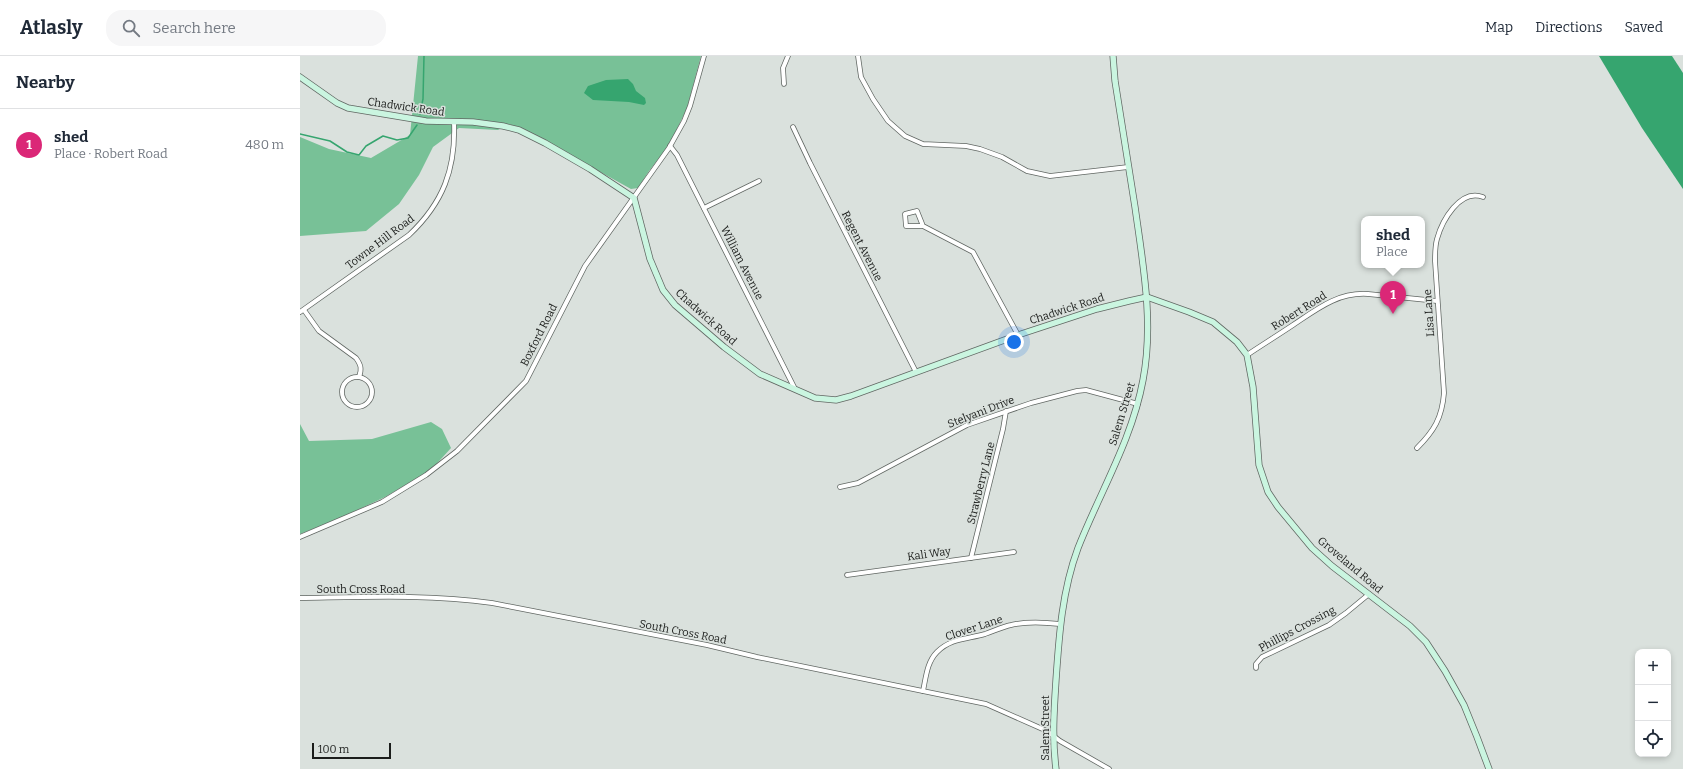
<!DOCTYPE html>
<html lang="en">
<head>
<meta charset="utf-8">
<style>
	:root { --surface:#fff; --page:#f6f6f7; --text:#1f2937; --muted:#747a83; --line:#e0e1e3; --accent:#db2777 }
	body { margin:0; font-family:Bitter,serif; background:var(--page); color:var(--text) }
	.controls { position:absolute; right:12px; bottom:12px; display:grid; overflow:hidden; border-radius:8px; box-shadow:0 2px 6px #0003 }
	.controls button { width:36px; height:36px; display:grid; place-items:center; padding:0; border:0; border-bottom:1px solid var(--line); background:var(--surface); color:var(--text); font:20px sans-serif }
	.scale { position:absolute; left:12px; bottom:10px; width:79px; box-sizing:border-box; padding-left:4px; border:2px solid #1b1d1b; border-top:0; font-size:11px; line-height:14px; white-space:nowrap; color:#1b1d1b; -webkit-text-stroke:3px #dae1dd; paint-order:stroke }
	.you { position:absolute; left:714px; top:286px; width:14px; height:14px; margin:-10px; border:3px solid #fff; border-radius:50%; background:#1a73e8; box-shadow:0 0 0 6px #1a73e833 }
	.badge { display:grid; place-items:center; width:26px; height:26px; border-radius:50%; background:var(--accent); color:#fff; font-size:13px; font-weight:700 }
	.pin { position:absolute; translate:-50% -33px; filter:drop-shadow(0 1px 2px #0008) }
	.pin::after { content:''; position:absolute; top:21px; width:14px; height:12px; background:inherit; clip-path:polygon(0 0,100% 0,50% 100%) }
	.popup { position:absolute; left:1061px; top:160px; width:64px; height:52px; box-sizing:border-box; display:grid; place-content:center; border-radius:8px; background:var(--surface); filter:drop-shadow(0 1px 3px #0005); font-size:13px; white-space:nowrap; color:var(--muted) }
	.popup b { font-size:15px; color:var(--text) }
	.popup::after { content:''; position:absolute; left:50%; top:100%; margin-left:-8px; border:8px solid transparent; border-top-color:var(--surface) }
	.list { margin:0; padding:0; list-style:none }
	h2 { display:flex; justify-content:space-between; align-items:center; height:52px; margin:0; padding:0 16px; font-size:17px }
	h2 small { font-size:13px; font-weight:400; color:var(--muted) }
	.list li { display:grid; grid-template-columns:26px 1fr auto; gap:12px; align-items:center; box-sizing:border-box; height:72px; padding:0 16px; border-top:1px solid var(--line) }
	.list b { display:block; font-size:15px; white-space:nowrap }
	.list p { margin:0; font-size:13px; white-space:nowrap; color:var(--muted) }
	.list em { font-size:13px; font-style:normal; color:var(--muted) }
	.icon { flex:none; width:22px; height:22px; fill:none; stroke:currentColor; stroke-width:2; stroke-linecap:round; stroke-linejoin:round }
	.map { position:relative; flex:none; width:1383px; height:713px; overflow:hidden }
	header { display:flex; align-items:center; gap:24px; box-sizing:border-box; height:56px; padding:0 20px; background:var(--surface); border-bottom:1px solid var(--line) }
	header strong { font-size:19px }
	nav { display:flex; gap:22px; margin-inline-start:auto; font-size:14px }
	.search { width:280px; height:36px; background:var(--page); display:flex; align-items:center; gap:10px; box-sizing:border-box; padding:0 14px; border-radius:16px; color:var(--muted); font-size:15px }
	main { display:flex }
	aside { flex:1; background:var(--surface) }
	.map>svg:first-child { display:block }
	.green { fill:#78c197 }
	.water { fill:#36a56f }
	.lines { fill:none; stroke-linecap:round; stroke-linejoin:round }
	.stream { stroke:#36a56f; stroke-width:1.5 }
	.street-casing { stroke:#616763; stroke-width:5.5 }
	.secondary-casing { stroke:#616763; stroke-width:7 }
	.street { stroke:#fff; stroke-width:4 }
	.secondary { stroke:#caf5e0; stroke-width:5.5 }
	.labels { text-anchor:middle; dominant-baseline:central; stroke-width:3; stroke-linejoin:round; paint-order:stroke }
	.street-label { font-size:11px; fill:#1b1d1b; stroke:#dae1dd }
</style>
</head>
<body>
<header>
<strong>Atlasly</strong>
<div class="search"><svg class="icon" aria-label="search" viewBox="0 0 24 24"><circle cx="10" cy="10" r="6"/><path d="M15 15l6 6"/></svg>Search here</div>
<nav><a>Map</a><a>Directions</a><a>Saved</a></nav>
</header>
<main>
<aside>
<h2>Nearby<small></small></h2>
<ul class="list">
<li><span class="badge">1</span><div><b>shed</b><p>Place · Robert Road</p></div><em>480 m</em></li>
</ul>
</aside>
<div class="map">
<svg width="1383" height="713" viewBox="0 0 1383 713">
	<rect width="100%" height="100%" fill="#dae1dd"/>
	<g class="green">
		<polygon points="118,0 401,0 387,52 377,73 367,92 349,115 338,132 331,133 248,87 209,68 198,74 159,72 133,91 119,119 99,148 66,175 0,180 0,81 29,93 71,102 110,79"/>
		<polygon points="131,366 142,373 151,392 131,414 85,441 36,464 0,478 0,368 9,385 72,383"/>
	</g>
	<g class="water">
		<polygon points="1299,0 1372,0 1383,17 1383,133 1342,72"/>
		<polygon points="328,23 333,28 336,35 345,42 346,47 344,49 329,46 293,44 284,37 288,30 306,24"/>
	</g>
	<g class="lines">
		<g class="stream">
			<polyline points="120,58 123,43 124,0"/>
			<polyline points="0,78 30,85 47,96 59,99 66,90 83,80 97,84 108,82 117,69"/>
		</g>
		<g class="street-casing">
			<g id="street">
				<polyline points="558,0 561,21 573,43 588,65 605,80 623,88 666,90 680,93 702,101 727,115 750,120 828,111"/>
				<polyline points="484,28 483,12 488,0"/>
				<polyline points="493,71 510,107 616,316"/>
				<polyline points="370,90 377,99 495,333"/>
				<polyline points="404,152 459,125"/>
				<polyline points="623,170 606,170 605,158 617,155 623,170 673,196 718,279"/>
				<path d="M 4,254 L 19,275 L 56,302 C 61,309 62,313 59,321"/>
				<path d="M 0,256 L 109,179 C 143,147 156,113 154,66"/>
				<path d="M 947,299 C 962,289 978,279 993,269 C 1017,253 1038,236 1068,238 L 1137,245"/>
				<circle cx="57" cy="336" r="15"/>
				<path d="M 1117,392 C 1134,375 1142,362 1144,337 L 1135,205 C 1135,198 1135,190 1137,183 C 1142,165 1160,132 1183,141"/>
				<polyline points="540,431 558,427 667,369 731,347 777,335 786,334 838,348"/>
				<polyline points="0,481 82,446 126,419 157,395 226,325 285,210 369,92 384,65 390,50 404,0"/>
				<polyline points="671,502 703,373 706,355"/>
				<polyline points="547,519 714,496"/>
				<path d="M 0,542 C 64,541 129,538 192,547 L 407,589 L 457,601 L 686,648 L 747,675 L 760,685 L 809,713"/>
				<polyline points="956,612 956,608 962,601 1029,569 1046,557 1069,538"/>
				<path d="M 623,635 C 626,621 627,606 637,596 C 651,582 668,583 685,578 C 694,575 702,571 711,569 C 727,565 743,566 760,568"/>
			</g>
		</g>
		<g class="secondary-casing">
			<g id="secondary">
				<polyline points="0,21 37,47 48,52 126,65 173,66 203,70 219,74 245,87 290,113 334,142 350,203 363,234 375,249 424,291 460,318 515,342 536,344 551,340 718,279 797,253 829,245 847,241 889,256 913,266 937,286 947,299 953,331 959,409 968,436 978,451 1012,492 1032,510 1110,570 1126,586 1145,615 1164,649 1177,681 1189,713"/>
				<path d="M 756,713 C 752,683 754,654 756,624 C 759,580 762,535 778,492 C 800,436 832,384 843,324 C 854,267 843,208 835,151 C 828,109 822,67 815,25 L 813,0"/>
			</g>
		</g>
		<use href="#street" class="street"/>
		<use href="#secondary" class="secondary"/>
	</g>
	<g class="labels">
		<g class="street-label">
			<text transform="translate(106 51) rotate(8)">Chadwick Road</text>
			<text transform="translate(80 186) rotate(-37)">Towne Hill Road</text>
			<text transform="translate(562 190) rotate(63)">Regent Avenue</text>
			<text transform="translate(442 207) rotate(63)">William Avenue</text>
			<text transform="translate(767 253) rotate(-18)">Chadwick Road</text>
			<text transform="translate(999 255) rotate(-32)">Robert Road</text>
			<text transform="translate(1129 257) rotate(-94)">Lisa Lane</text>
			<text transform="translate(406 261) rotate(42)">Chadwick Road</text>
			<text transform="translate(239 279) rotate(-63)">Boxford Road</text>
			<text transform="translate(681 356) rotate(-21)">Stelyani Drive</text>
			<text transform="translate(822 358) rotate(-73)">Salem Street</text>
			<text transform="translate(681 427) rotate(-76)">Strawberry Lane</text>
			<text transform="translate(629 498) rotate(-8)">Kali Way</text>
			<text transform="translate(1050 509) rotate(40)">Groveland Road</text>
			<text x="61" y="533">South Cross Road</text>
			<text transform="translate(674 572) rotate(-18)">Clover Lane</text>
			<text transform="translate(997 573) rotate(-28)">Phillips Crossing</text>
			<text transform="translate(383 576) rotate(11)">South Cross Road</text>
			<text transform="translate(745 672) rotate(-90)">Salem Street</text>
		</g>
	</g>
</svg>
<div class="controls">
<button>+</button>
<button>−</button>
<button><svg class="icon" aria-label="locate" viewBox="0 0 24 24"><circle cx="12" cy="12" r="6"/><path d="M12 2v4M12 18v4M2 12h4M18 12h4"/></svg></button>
</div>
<div class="scale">100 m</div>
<div class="you"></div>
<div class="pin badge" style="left:1093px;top:258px">1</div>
<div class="popup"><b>shed</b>Place</div>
</div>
</main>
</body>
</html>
